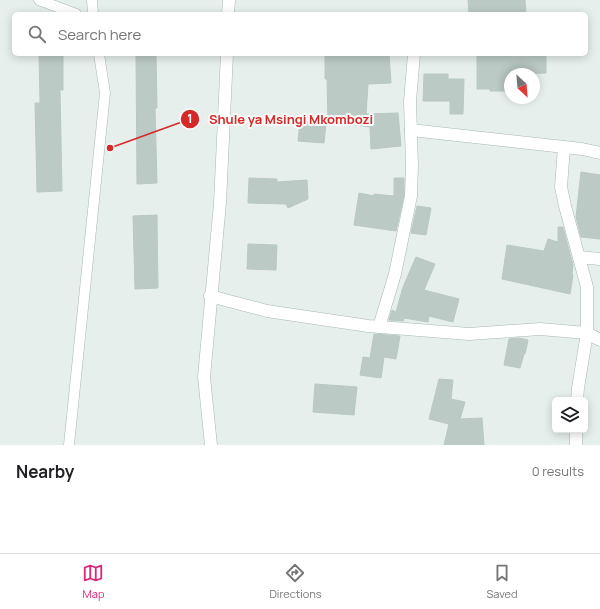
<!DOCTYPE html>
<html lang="en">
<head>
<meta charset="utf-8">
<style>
	:root { --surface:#fff; --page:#f6f6f6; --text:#202124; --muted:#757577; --line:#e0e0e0; --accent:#db2777 }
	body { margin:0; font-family:Manrope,sans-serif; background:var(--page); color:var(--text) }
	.controls { position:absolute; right:12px; bottom:12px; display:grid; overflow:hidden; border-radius:6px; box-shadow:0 2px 10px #0003 }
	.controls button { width:36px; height:36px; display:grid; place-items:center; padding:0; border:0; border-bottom:1px solid var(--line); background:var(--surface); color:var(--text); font:20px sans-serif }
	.compass { position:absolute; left:504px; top:68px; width:36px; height:36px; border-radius:50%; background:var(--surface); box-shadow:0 2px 10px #0003; rotate:154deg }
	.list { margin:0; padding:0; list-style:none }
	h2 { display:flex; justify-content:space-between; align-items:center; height:52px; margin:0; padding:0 16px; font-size:17px }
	h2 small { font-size:13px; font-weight:400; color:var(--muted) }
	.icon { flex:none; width:22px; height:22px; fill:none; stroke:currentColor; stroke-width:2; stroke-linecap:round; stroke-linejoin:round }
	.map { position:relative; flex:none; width:600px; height:445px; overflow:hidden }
	.search { position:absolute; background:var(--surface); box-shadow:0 2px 10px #0003; left:12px; right:12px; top:12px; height:44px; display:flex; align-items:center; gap:10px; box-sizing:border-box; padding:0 14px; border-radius:6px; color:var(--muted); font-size:15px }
	.sheet { height:108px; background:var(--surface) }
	nav { display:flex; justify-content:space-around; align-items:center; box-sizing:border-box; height:56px; border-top:1px solid var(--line); background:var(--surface); font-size:11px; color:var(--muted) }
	nav a { display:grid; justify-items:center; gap:2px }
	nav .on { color:var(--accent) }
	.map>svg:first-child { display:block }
	.building { fill:#bbcac4; stroke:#b8c9c2 }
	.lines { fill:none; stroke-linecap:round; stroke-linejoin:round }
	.lane-casing { stroke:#a8b8b2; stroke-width:11 }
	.street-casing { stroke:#a8b8b2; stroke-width:13 }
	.lane { stroke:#fff; stroke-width:10 }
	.street { stroke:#fff; stroke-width:12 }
	.leader { fill:none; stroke:#d62828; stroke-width:1.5 }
	.callout-dot { fill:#d62828; stroke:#f7fbf9; stroke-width:1.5 }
	.mark-label { font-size:12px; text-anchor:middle; font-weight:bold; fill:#fff }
	.callout-label { font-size:13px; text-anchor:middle; font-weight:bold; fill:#d62828; stroke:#f7fbf9; stroke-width:4; stroke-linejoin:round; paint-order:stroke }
</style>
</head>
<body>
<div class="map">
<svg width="600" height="445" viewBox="0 0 600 445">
	<rect width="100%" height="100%" fill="#e6efeb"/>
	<g class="building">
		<polygon points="468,0 525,0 526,14 469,14"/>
		<polygon points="39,54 63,54 63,90 60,90 62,191 37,192 35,103 40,103"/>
		<polygon points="136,54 156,54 157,108 155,108 157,183 137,184"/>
		<polygon points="325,54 389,54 391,83 368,84 366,114 398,113 401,146 371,149 370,127 328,121 327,79 325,79"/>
		<polygon points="477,54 546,54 546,73 510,74 510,91 490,91 490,89 477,89"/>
		<polygon points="424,74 448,74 448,79 464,79 463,114 450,114 450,101 423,101"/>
		<polygon points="300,121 326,123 324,143 298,141"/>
		<polygon points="581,172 600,175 600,239 581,237 576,217"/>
		<polygon points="249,178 277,179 277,182 307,180 308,199 288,208 286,204 248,203"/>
		<polygon points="394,178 404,178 404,195 396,231 354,225 359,193 374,196 374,194 394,196"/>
		<polygon points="417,206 431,208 426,235 411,233"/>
		<polygon points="157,215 158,288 135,289 133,216"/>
		<polygon points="558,227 563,227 573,265 572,274 573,275 570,294 502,279 507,245 544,251 548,239 558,242"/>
		<polygon points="248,244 277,245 276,270 247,269"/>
		<polygon points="416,257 435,264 424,290 459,299 453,322 429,316 428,322 404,318 403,321 389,320 392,310 396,312 403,287"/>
		<polygon points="374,334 400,336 396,359 384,357 381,378 360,375 363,357 370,358"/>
		<polygon points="519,338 528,340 525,354 524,354 520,368 504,365 509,339"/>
		<polygon points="439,379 453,380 451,399 465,402 460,419 482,418 484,445 444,445 449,424 429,419"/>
		<polygon points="315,384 357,387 354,415 313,412"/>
	</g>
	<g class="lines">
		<g class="lane-casing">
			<g id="lane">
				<polyline points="39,0 76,14"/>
				<polyline points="92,0 93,14"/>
				<polyline points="69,445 105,93 99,54"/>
			</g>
		</g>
		<g class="street-casing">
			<g id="street">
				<polyline points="228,14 229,0"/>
				<polyline points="411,130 582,149 600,153"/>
				<polyline points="564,147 561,187 565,206 587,287 587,333 578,388 577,400"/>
				<polyline points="579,257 600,259"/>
				<polyline points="210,296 267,311 368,326 469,334 540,329 587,333 600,340"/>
				<polyline points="379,327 395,274 411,196 412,165 410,101 414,54"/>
				<polyline points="211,445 204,377 220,203 227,54"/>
				<polyline points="576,445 576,430"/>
			</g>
		</g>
		<use href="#lane" class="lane"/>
		<use href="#street" class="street"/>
	</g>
	<path class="leader" d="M110 148L190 119"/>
	<g class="callout-dot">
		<circle cx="110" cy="148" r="4"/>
		<circle cx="190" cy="119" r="10"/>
	</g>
	<g class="mark-label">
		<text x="190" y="123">1</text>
	</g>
	<g class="callout-label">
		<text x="291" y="124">Shule ya Msingi Mkombozi</text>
	</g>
</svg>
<div class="controls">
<button><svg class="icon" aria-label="layers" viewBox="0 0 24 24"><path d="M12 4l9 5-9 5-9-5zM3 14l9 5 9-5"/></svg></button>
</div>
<svg class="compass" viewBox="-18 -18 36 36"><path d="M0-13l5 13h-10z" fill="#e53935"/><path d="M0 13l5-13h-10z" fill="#757577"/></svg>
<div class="search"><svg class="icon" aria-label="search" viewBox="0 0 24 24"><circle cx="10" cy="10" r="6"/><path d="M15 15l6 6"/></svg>Search here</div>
</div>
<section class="sheet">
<h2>Nearby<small>0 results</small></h2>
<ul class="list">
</ul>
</section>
<nav>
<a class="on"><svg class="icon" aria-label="map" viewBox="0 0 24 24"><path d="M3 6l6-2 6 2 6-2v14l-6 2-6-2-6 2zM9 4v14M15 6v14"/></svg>Map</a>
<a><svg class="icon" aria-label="directions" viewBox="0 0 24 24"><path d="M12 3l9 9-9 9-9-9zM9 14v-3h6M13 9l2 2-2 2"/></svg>Directions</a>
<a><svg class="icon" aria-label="saved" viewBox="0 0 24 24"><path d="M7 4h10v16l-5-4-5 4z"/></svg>Saved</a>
</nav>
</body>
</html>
